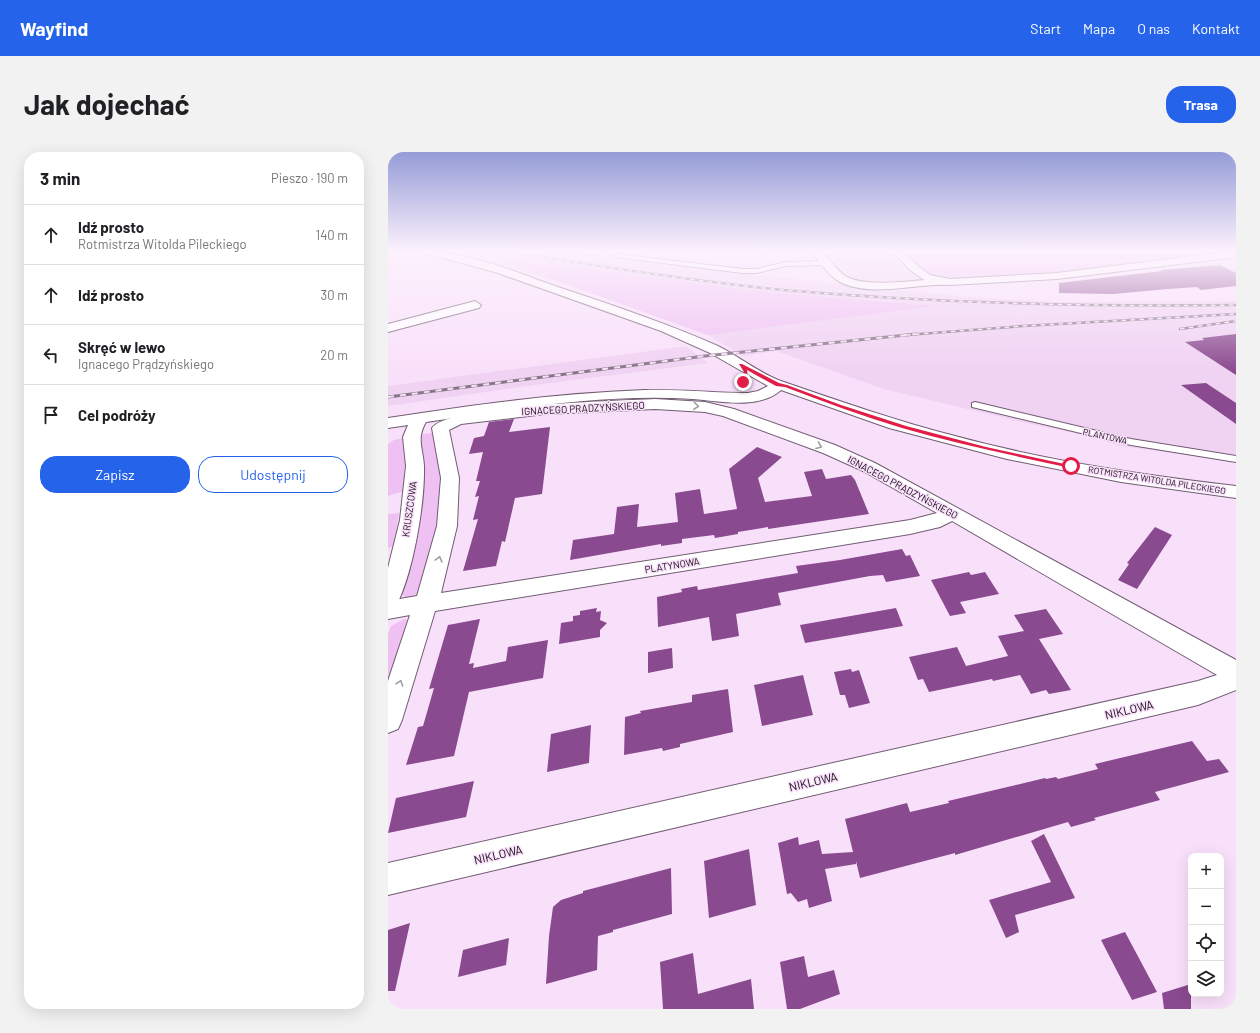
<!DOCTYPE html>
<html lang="pl">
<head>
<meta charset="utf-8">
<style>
	:root { --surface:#fff; --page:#f2f2f2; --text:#202124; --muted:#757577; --line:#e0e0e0; --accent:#2563eb }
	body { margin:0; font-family:Barlow,sans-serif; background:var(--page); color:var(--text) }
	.controls { position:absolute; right:12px; bottom:12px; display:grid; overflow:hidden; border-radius:8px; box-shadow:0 4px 16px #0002 }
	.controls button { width:36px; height:36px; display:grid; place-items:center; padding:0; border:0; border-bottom:1px solid var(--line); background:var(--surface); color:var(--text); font:20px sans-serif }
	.stop { position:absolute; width:12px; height:12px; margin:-9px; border:3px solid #e11d48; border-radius:50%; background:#fff }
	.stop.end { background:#e11d48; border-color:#fff; box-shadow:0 1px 4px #0008 }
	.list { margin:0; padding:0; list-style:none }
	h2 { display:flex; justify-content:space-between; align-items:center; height:52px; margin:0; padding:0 16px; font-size:17px }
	h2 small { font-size:13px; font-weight:400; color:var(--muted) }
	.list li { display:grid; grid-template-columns:26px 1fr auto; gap:12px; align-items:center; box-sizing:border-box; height:60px; padding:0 16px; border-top:1px solid var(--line) }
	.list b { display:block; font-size:15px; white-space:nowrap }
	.list p { margin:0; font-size:13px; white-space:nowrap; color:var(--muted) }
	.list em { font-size:13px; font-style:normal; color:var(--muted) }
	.actions { display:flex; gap:8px; padding:12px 16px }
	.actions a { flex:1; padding:9px 0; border:1px solid var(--accent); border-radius:16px; text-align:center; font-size:14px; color:var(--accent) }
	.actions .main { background:var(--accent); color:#fff }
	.icon { flex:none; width:22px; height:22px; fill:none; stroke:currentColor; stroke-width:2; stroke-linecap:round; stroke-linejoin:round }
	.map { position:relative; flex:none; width:848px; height:857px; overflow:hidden; border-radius:16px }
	header { display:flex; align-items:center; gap:24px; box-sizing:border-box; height:56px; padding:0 20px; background:var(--accent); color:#fff }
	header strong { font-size:19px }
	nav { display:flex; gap:22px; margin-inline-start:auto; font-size:14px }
	.intro { display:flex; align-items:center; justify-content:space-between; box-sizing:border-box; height:96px; padding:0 24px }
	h1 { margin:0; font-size:28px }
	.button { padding:10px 18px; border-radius:16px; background:var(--accent); color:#fff; font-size:14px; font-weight:700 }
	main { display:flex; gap:24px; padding:0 24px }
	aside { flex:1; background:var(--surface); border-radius:16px; box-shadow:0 4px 16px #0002 }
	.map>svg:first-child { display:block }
	.built { fill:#f0d2f2 }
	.green { fill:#efc0f2 }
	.building { fill:#8a4a8f }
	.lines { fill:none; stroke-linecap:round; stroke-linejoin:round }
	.lane-casing { stroke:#715c72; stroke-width:2 }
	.street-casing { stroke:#715c72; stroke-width:2 }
	.secondary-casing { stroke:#715c72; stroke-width:2 }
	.lane { fill:#fff; fill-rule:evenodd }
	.street { fill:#fff; fill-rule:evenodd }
	.secondary { fill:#fff; fill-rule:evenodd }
	.rail-far1-casing { stroke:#877688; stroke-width:2.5 }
	.rail-casing { stroke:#877688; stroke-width:3 }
	.rail-far1 { stroke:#f9e0fa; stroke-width:1.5; stroke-dasharray:4.5; stroke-linecap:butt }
	.rail { stroke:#f9e0fa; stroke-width:2; stroke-dasharray:6; stroke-linecap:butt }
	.oneway { stroke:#a29fa2 }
	.route { fill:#e11d48 }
	.labels { text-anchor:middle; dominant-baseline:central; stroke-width:3; stroke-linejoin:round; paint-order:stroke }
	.far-street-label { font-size:9px; fill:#170e17; stroke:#f9e0fa }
	.street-label { font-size:10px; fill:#170e17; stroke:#f9e0fa }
	.near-street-label { font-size:12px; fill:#170e17; stroke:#f9e0fa }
</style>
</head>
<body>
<header>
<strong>Wayfind</strong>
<nav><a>Start</a><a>Mapa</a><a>O nas</a><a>Kontakt</a></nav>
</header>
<div class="intro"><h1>Jak dojechać</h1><a class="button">Trasa</a></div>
<main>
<aside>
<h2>3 min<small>Pieszo · 190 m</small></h2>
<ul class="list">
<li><svg class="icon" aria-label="ahead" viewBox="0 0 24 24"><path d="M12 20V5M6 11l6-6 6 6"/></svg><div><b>Idź prosto</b><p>Rotmistrza Witolda Pileckiego</p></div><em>140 m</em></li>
<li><svg class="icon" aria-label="ahead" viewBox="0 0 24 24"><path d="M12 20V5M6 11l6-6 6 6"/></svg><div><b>Idź prosto</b></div><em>30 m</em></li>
<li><svg class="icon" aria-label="left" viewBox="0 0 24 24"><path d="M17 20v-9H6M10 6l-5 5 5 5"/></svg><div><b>Skręć w lewo</b><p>Ignacego Prądzyńskiego</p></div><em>20 m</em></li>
<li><svg class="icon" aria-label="arrive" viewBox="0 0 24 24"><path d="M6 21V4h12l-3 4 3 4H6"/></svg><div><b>Cel podróży</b></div></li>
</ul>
<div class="actions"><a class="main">Zapisz</a><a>Udostępnij</a></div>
</aside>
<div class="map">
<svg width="848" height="857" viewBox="0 0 848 857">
	<rect width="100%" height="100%" fill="#f9e0fa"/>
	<g class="built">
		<polygon points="75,100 190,100 278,114 584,145 671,150 848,149 848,310 733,294 690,282 625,268 496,237 388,199 355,204 320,183 203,141"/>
		<polygon points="437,100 503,100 518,116 517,118 529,126 524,129 504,129 466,127 461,124"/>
		<polygon points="298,194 320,211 147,233 0,254 0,234"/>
	</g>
	<g class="green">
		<polygon points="518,100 804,100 811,103 668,121 563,127 542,123"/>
		<polygon points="138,107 366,139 547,154 320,183 125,113"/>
		<path d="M 46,281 L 55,326 L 50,380 L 34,439 L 22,447 L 17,446 L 14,441 C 28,386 40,343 33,286 L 35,282 Z"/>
		<polygon points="15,286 17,312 16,339 0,344 0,292 6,288"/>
		<polygon points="11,361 6,394 0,396 0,362"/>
		<polygon points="16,467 21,468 0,537 0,482 3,474"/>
	</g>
	<g class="building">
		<polygon points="832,113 848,121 848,134 813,138 809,135 780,137 725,142 671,141 671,131 774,119 772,118"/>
		<polygon points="848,182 848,223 797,190 816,188 814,186"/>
		<polygon points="818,231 848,251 848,272 793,233"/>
		<polygon points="126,267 121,280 162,275 154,342 127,346 117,390 114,389 108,414 75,419 90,367 85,368 91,344 87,345 92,329 88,329 95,300 81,302 86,286 96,284 101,270"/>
		<polygon points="369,295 394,305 370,326 377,350 424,344 416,320 434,317 438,327 463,323 467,328 481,362 380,377 380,375 350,380 350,382 327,386 326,383 294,387 294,391 273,394 273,392 182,408 185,388 226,382 229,355 251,352 249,375 290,370 287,341 312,337 316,362 349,357 341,317"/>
		<polygon points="767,375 784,383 749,437 730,428 741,412 739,411"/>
		<polygon points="514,397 518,404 522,403 532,424 498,430 495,423 482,424 390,441 393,453 348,462 351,484 324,489 321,465 270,475 269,445 294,440 293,437 309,434 310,438 410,421 408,414 452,408"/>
		<polygon points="581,420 583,423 597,420 611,442 572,450 578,461 562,464 543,428"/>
		<polygon points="209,456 208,460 213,459 212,468 219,471 212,478 212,485 171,492 173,471 185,469 185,464 192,463 192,459"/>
		<polygon points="508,456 515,474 417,491 412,473"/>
		<polygon points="658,457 675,482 651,487 683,538 661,542 658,538 643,542 632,523 605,529 604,527 541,540 535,527 530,528 521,505 569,495 578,514 620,504 610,484 636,479 626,463"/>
		<polygon points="92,467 81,512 86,511 85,516 118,509 120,495 160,488 155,526 81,540 66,604 18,613 30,575 35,574 46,536 41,537 60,473"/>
		<polygon points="284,496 285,516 260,521 260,500"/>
		<polygon points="463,517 464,520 471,518 482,551 461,556 457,543 452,543 446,520"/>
		<polygon points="415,523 425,563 374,574 366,533"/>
		<polygon points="340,537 345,580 292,592 292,595 275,599 274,596 236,603 237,565 253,561 252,559 304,550 304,543"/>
		<polygon points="203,573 201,611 159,620 163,582"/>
		<polygon points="804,589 819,609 831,607 841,620 767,640 772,648 706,666 708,668 683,675 680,670 567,703 567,701 472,726 468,709 468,712 437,717 444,749 421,756 419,747 410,750 403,741 399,742 390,691 410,685 411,693 431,688 434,702 465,700 457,667 519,651 522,660 561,651 560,649 657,626 658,627 668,625 670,627 710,617 707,612"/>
		<polygon points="86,629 78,665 0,681 8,646"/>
		<polygon points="656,682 687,746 627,763 631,780 618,786 601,748 663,730 643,689"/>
		<polygon points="361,697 368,753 321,766 316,709"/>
		<polygon points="283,716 284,762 225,778 225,780 210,784 209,818 158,832 161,784 165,755 173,748 195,741 195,739"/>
		<polygon points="22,771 7,839 0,839 0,778"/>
		<polygon points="737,780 769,840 744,848 713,788"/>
		<polygon points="121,786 118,813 70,825 75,798"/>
		<polygon points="305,801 310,842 363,827 366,857 275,857 272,810"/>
		<polygon points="416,804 420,825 446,818 452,842 412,857 399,857 392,810"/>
		<polygon points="803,832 803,857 776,857 774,841"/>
	</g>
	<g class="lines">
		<g class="lane-casing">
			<g id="lane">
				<polygon points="229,102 355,117 369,117 398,110 440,109 443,111 440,113 398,114 369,121 355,121 227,105"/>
				<polygon points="587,250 743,287 848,304 848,310 743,293 584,255 584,251"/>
			</g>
		</g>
		<g class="street-casing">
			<g id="street">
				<path d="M 424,100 L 435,100 C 442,108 449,119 459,125 C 476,134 516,130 536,128 L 523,119 L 505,100 L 516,100 L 531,115 L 542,123 L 562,127 L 669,121 L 838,100 L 848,100 L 848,105 L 669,127 L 562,133 C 529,131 483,146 452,130 C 441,124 431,110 424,100 Z"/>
				<polygon points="87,149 93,153 91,156 0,180 0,172"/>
				<path d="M 267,247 L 317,250 L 346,257 L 447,293 L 487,311 L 848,508 L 848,538 L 810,553 L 0,743 L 0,711 L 810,529 L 829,523 L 564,369 L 552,375 L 522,382 L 47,459 L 14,568 L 10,577 L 0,581 L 0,529 L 22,463 L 0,467 L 0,449 L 29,444 L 49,374 L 53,326 L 44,276 C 61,252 232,249 267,247 ZM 267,257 L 317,260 L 335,264 L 435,301 L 475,319 L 549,361 L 522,368 L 53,441 L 69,374 L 71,326 L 61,278 L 73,272 L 157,262 Z"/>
			</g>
		</g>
		<g class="secondary-casing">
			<path id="secondary" d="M 39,100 C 82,100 130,121 170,135 C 224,153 278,171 330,194 C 350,204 373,222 393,229 C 451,249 509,269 567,284 C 659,309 754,323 848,334 L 848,346 L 733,330 L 619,307 L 501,276 L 393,238 C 371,258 332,249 305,247 C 217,241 124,257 38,270 C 28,287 35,296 36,314 C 37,351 25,422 8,454 L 0,457 L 0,416 L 12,368 L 18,314 L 15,285 L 20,273 L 0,276 L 0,266 C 85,253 170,241 257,238 C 291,237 325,241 360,241 L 370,239 L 380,234 L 322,201 L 273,179 L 107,120 L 40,102 Z"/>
		</g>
		<use href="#lane" class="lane"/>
		<use href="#street" class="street"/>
		<use href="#secondary" class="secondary"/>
		<g class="rail-far1-casing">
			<g id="rail-far1">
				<path d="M 124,100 C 214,115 304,129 395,138 C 546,151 697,155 848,153"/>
				<polyline points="792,177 848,169"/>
				<polyline points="518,183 635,174 848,162"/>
			</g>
		</g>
		<g class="rail-casing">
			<polyline id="rail" points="0,245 317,204 528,182"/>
		</g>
		<use href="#rail-far1" class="rail-far1"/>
		<use href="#rail" class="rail"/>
	</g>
	<defs><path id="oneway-chevron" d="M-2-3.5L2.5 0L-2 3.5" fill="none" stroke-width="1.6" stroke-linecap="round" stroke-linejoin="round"/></defs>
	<g class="oneway">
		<use href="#oneway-chevron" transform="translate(308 254) rotate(5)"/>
		<use href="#oneway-chevron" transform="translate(431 294) rotate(21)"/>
		<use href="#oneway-chevron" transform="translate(51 407) rotate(-75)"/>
		<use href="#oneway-chevron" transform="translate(12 531) rotate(-71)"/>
	</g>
	<linearGradient id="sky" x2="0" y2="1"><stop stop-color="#959cd7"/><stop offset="0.45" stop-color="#fcf1fd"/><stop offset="1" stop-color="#fcf1fd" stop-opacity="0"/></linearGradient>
	<rect width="848" height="220" fill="url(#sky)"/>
	<path class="route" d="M 351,212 L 354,212 L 391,231 L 399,233 L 453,253 L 518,274 L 598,295 L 686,314 L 683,316 C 627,304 570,292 514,276 C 475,264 436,250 397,235 L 388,234 L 359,218 L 360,226 L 356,231 L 353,231 L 356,220 Z"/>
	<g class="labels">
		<g class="far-street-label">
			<text transform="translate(717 284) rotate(12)">PLANTOWA</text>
			<text transform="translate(769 328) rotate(9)">ROTMISTRZA WITOLDA PILECKIEGO</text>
		</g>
		<g class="street-label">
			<text transform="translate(195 256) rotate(-3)">IGNACEGO PRĄDZYŃSKIEGO</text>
			<text transform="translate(515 335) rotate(28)">IGNACEGO PRĄDZYŃSKIEGO</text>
			<text transform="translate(21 357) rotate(-82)">KRUSZCOWA</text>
			<text transform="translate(284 413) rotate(-9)">PLATYNOWA</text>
		</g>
		<g class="near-street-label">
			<text transform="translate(741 557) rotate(-13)">NIKLOWA</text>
			<text transform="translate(425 629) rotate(-13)">NIKLOWA</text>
			<text transform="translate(110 702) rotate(-13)">NIKLOWA</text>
		</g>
	</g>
</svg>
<div class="controls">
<button>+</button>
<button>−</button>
<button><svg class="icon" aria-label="locate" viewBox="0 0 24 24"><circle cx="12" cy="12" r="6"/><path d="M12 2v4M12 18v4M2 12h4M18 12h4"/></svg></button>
<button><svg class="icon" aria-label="layers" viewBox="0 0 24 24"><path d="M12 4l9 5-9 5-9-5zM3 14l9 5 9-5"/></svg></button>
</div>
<div class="stop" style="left:683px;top:314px"></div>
<div class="stop end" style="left:355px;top:230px"></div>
</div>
</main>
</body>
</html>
